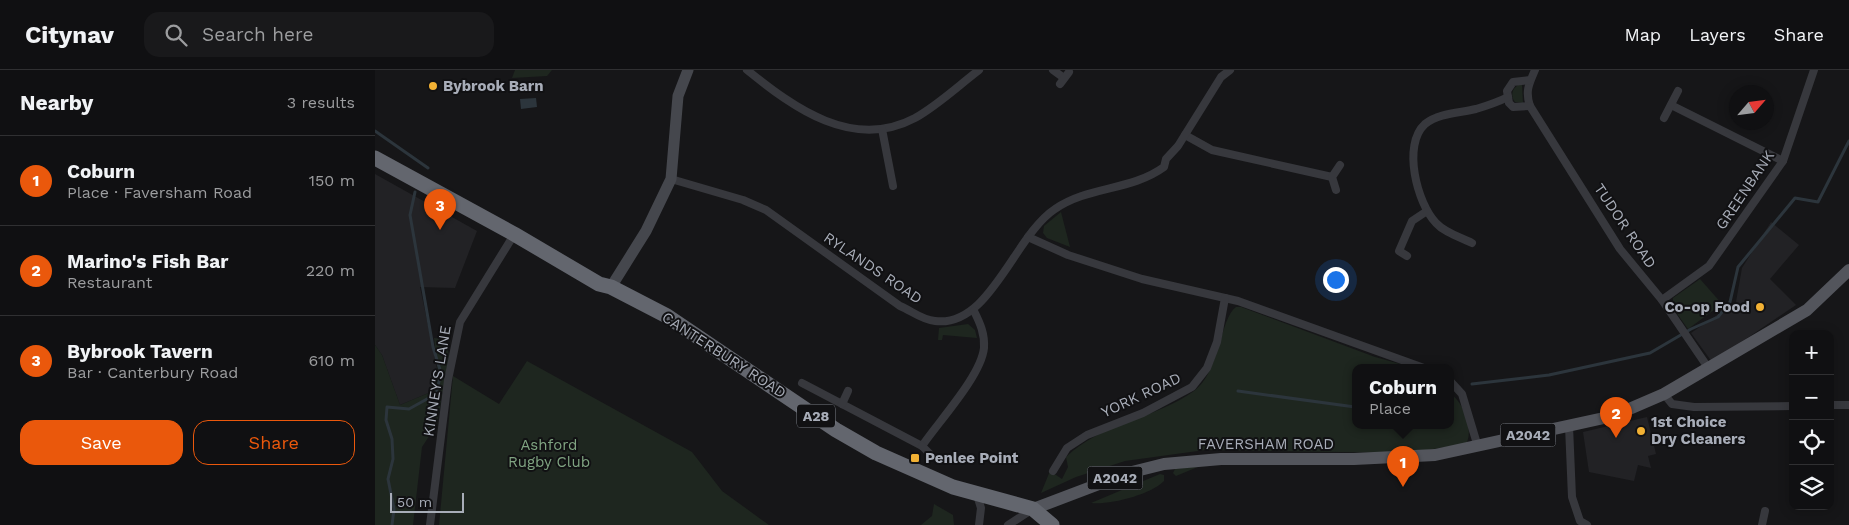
<!DOCTYPE html>
<html lang="en">
<head>
<meta charset="utf-8">
<style>
	:root { --surface:#101012; --page:#19191b; --text:#f1f3f6; --muted:#9c9d9f; --line:#303032; --accent:#ea580c }
	body { margin:0; font-family:"Work Sans",sans-serif; background:var(--page); color:var(--text) }
	.controls { position:absolute; right:15px; bottom:15px; display:grid; overflow:hidden; border-radius:10px; box-shadow:0 2px 12px #0003 }
	.controls button { width:45px; height:45px; display:grid; place-items:center; padding:0; border:0; border-bottom:1px solid var(--line); background:var(--surface); color:var(--text); font:25px sans-serif }
	.compass { position:absolute; left:1354px; top:15px; width:45px; height:45px; border-radius:50%; background:var(--surface); box-shadow:0 2px 12px #0003; rotate:62deg }
	.scale { position:absolute; left:15px; bottom:12px; width:74px; box-sizing:border-box; padding-left:5px; border:2px solid #a8adb8; border-top:0; font-size:14px; line-height:18px; white-space:nowrap; color:#a8adb8; -webkit-text-stroke:4px #111113; paint-order:stroke }
	.you { position:absolute; left:960px; top:209px; width:18px; height:18px; margin:-12px; border:4px solid #fff; border-radius:50%; background:#1a73e8; box-shadow:0 0 0 8px #1a73e833 }
	.badge { display:grid; place-items:center; width:32px; height:32px; border-radius:50%; background:var(--accent); color:#fff; font-size:16px; font-weight:700 }
	.pin { position:absolute; translate:-50% -41px; filter:drop-shadow(0 1px 2px #0008) }
	.pin::after { content:''; position:absolute; top:26px; width:18px; height:15px; background:inherit; clip-path:polygon(0 0,100% 0,50% 100%) }
	.popup { position:absolute; left:977px; top:294px; width:102px; height:65px; box-sizing:border-box; display:grid; place-content:center; border-radius:10px; background:var(--surface); filter:drop-shadow(0 1px 4px #0005); font-size:16px; white-space:nowrap; color:var(--muted) }
	.popup b { font-size:19px; color:var(--text) }
	.popup::after { content:''; position:absolute; left:50%; top:100%; margin-left:-10px; border:10px solid transparent; border-top-color:var(--surface) }
	.list { margin:0; padding:0; list-style:none }
	h2 { display:flex; justify-content:space-between; align-items:center; height:65px; margin:0; padding:0 20px; font-size:21px }
	h2 small { font-size:16px; font-weight:400; color:var(--muted) }
	.list li { display:grid; grid-template-columns:32px 1fr auto; gap:15px; align-items:center; box-sizing:border-box; height:90px; padding:0 20px; border-top:1px solid var(--line) }
	.list b { display:block; font-size:19px; white-space:nowrap }
	.list p { margin:0; font-size:16px; white-space:nowrap; color:var(--muted) }
	.list em { font-size:16px; font-style:normal; color:var(--muted) }
	.actions { display:flex; gap:10px; padding:15px 20px }
	.actions a { flex:1; padding:11px 0; border:1px solid var(--accent); border-radius:15px; text-align:center; font-size:18px; color:var(--accent) }
	.actions .main { background:var(--accent); color:#fff }
	.icon { flex:none; width:28px; height:28px; fill:none; stroke:currentColor; stroke-width:2; stroke-linecap:round; stroke-linejoin:round }
	.map { position:relative; flex:none; width:1474px; height:455px; overflow:hidden }
	header { display:flex; align-items:center; gap:30px; box-sizing:border-box; height:70px; padding:0 25px; background:var(--surface); border-bottom:1px solid var(--line) }
	header strong { font-size:24px }
	nav { display:flex; gap:28px; margin-inline-start:auto; font-size:18px }
	.search { width:350px; height:45px; background:var(--page); display:flex; align-items:center; gap:12px; box-sizing:border-box; padding:0 18px; border-radius:15px; color:var(--muted); font-size:19px }
	main { display:flex }
	aside { flex:1; background:var(--surface) }
	.map>svg:first-child { display:block }
	.built { fill:#222225 }
	.green { fill:#1e261f }
	.water { fill:#2c353c }
	.lines { fill:none; stroke-linecap:round; stroke-linejoin:round }
	.stream { stroke:#2c353c; stroke-width:3 }
	.street { stroke:#37383d; stroke-width:8 }
	.secondary { stroke:#45474d; stroke-width:11 }
	.primary { stroke:#53555c; stroke-width:12 }
	.highway { stroke:#63666e; stroke-width:15 }
	.poi-dot { fill:#f2b134; stroke:#111113; stroke-width:2 }
	.labels { text-anchor:middle; dominant-baseline:central; stroke-width:4; stroke-linejoin:round; paint-order:stroke }
	.shield { fill:#111113; stroke:#7b7e86; stroke-width:1 }
	.shield-label { font-size:14px; font-weight:bold; fill:#a8adb8 }
	.poi-label { font-size:15px; font-weight:bold; fill:#a8adb8; stroke:#111113; text-anchor:start }
	.street-label { font-size:15px; fill:#a8adb8; stroke:#111113 }
	.park-label { font-size:15px; fill:#7fa381; stroke:#111113 }
</style>
</head>
<body>
<header>
<strong>Citynav</strong>
<div class="search"><svg class="icon" aria-label="search" viewBox="0 0 24 24"><circle cx="10" cy="10" r="6"/><path d="M15 15l6 6"/></svg>Search here</div>
<nav><a>Map</a><a>Layers</a><a>Share</a></nav>
</header>
<main>
<aside>
<h2>Nearby<small>3 results</small></h2>
<ul class="list">
<li><span class="badge">1</span><div><b>Coburn</b><p>Place · Faversham Road</p></div><em>150 m</em></li>
<li><span class="badge">2</span><div><b>Marino's Fish Bar</b><p>Restaurant</p></div><em>220 m</em></li>
<li><span class="badge">3</span><div><b>Bybrook Tavern</b><p>Bar · Canterbury Road</p></div><em>610 m</em></li>
</ul>
<div class="actions"><a class="main">Save</a><a>Share</a></div>
</aside>
<div class="map">
<svg width="1474" height="455" viewBox="0 0 1474 455">
	<rect width="100%" height="100%" fill="#161618"/>
	<g class="built">
		<polygon points="0,104 102,161 80,218 45,217 63,303 56,322 25,335 7,285 0,275"/>
		<polygon points="1396,152 1424,175 1395,209 1421,235 1337,292 1316,263 1361,232 1367,198"/>
		<polygon points="1272,347 1281,384 1273,386 1276,398 1263,395 1259,411 1214,402 1208,362"/>
	</g>
	<g class="green">
		<polygon points="140,0 177,0 172,6 137,8"/>
		<path d="M 1143,15 L 1147,15 L 1148,33 L 1140,32 C 1135,26 1137,19 1143,15 Z"/>
		<polygon points="686,142 695,177 672,168 668,163 669,156"/>
		<polygon points="1325,209 1347,234 1313,259 1298,238 1298,228"/>
		<path d="M 861,237 L 866,237 L 1000,287 L 1040,298 L 980,298 L 980,356 L 1076,356 L 1076,324 C 1088,332 1098,358 1092,372 L 1085,375 L 1031,383 L 830,380 L 750,391 L 701,407 L 666,423 L 675,401 L 687,409 L 693,397 L 691,387 C 728,352 780,349 819,321 C 845,302 845,248 861,237 Z"/>
		<polygon points="593,254 600,260 602,268 568,265 567,270 563,270 564,258"/>
		<polygon points="59,268 71,269 74,286 62,354 47,377 38,455 0,455 0,275 7,285 25,335 56,322 63,303"/>
		<polygon points="152,291 317,382 347,421 394,455 64,455 78,306 124,334"/>
		<polygon points="825,396 801,406 798,403 800,399"/>
		<path d="M 785,404 L 789,405 L 789,411 C 775,425 735,435 716,433 Z"/>
		<polygon points="559,434 578,445 579,455 546,455 557,446"/>
	</g>
	<polygon class="water" points="161,28 162,37 146,39 145,29"/>
	<g class="lines">
		<g class="stream">
			<polyline points="0,61 53,98"/>
			<polyline points="1097,314 1174,305 1275,283 1316,259 1343,247 1355,232 1363,197 1420,128 1443,132 1474,71"/>
			<polyline points="863,321 980,337"/>
			<polyline points="17,455 19,439 13,409 18,389 17,369 11,350 12,337 34,339 61,324 66,303 58,277 35,145 40,122"/>
		</g>
		<g class="street">
			<path d="M 372,0 C 419,38 478,81 540,48 C 563,35 583,16 604,0"/>
			<polyline points="678,0 689,8"/>
			<path d="M 1160,0 C 1154,14 1150,21 1155,36 L 1245,179 L 1287,230 L 1334,299"/>
			<polyline points="1155,10 1138,12 1132,21 1134,33 1138,37 1155,36"/>
			<polyline points="685,14 694,2"/>
			<polyline points="1296,35 1408,91"/>
			<polyline points="1289,48 1303,21"/>
			<polyline points="507,59 518,116"/>
			<polyline points="810,65 837,80 957,107"/>
			<path d="M 296,109 L 368,130 L 391,140 L 525,236 C 537,241 547,250 560,251 C 615,258 639,166 680,139 C 713,116 756,121 789,97 L 791,89 L 803,76 L 846,7 L 855,0"/>
			<polyline points="961,120 957,107 965,95"/>
			<polyline points="653,167 693,185 767,209 863,231 1049,298"/>
			<path d="M 1097,173 C 1085,167 1070,163 1061,153 C 1042,133 1027,75 1050,54 C 1064,43 1084,43 1101,39 C 1111,36 1123,32 1133,27"/>
			<polyline points="1032,186 1024,181 1037,151 1052,141"/>
			<polyline points="1287,230 1334,196 1408,91 1439,0"/>
			<polyline points="1076,312 1087,324 1103,377"/>
			<path d="M 427,313 L 547,376 C 564,351 606,306 609,278 C 610,264 605,253 599,241"/>
			<polyline points="1289,324 1297,334 1319,337 1418,336"/>
			<polyline points="467,334 473,321"/>
			<polyline points="1455,335 1474,335"/>
			<polyline points="1194,356 1197,427 1205,451 1212,455"/>
			<polyline points="547,376 558,387"/>
			<polyline points="678,401 692,378 712,365 768,343 817,317 832,298 842,272 850,228"/>
			<polyline points="602,425 606,438 604,455"/>
			<polyline points="55,455 73,310 85,252 140,163"/>
			<polyline points="633,455 658,439"/>
			<polyline points="1387,455 1390,441"/>
		</g>
		<polyline class="secondary" points="236,217 271,161 296,109 303,26 313,0"/>
		<polyline class="primary" points="658,439 753,403 789,394 846,389 979,389 1060,385 1238,346 1289,324 1432,240 1474,200"/>
		<polyline class="highway" points="0,88 139,164 224,214 236,217 292,246 461,360 501,383 578,417 658,439 677,455"/>
	</g>
	<g class="poi-dot">
		<circle cx="58" cy="16" r="5"/>
		<circle cx="1385" cy="237" r="5"/>
		<circle cx="1266" cy="361" r="5"/>
		<rect x="535" y="383" width="10" height="10" rx="2.5"/>
	</g>
	<g class="labels">
		<g class="shield">
			<rect x="422" y="334.5" width="38" height="23" rx="4"/>
			<rect x="1125.5" y="353.5" width="55" height="23" rx="4"/>
			<rect x="712.5" y="396.5" width="55" height="23" rx="4"/>
		</g>
		<g class="shield-label">
			<text x="441" y="346">A28</text>
			<text x="1153" y="365">A2042</text>
			<text x="740" y="408">A2042</text>
		</g>
		<g class="poi-label">
			<text x="68" y="16">Bybrook Barn</text>
			<text x="1375" y="237" text-anchor="end">Co-op Food</text>
			<text x="1276" y="352">1st Choice<tspan x="1276" dy="17">Dry Cleaners</tspan></text>
			<text x="550" y="388">Penlee Point</text>
		</g>
		<g class="street-label">
			<text transform="translate(1370 120) rotate(-56)">GREENBANK</text>
			<text transform="translate(1250 156) rotate(56)">TUDOR ROAD</text>
			<text transform="translate(498 198) rotate(34)">RYLANDS ROAD</text>
			<text transform="translate(349 285) rotate(33)">CANTERBURY ROAD</text>
			<text transform="translate(62 311) rotate(-81)">KINNEY'S LANE</text>
			<text transform="translate(766 325) rotate(-25)">YORK ROAD</text>
			<text x="891" y="374">FAVERSHAM ROAD</text>
		</g>
		<g class="park-label">
			<text x="174" y="375">Ashford<tspan x="174" dy="17">Rugby Club</tspan></text>
		</g>
	</g>
</svg>
<div class="controls">
<button>+</button>
<button>−</button>
<button><svg class="icon" aria-label="locate" viewBox="0 0 24 24"><circle cx="12" cy="12" r="6"/><path d="M12 2v4M12 18v4M2 12h4M18 12h4"/></svg></button>
<button><svg class="icon" aria-label="layers" viewBox="0 0 24 24"><path d="M12 4l9 5-9 5-9-5zM3 14l9 5 9-5"/></svg></button>
</div>
<svg class="compass" viewBox="-18 -18 36 36"><path d="M0-13l5 13h-10z" fill="#e53935"/><path d="M0 13l5-13h-10z" fill="#9c9d9f"/></svg>
<div class="scale">50 m</div>
<div class="you"></div>
<div class="pin badge" style="left:1028px;top:417px">1</div>
<div class="popup"><b>Coburn</b>Place</div>
<div class="pin badge" style="left:1241px;top:368px">2</div>
<div class="pin badge" style="left:65px;top:160px">3</div>
</div>
</main>
</body>
</html>
